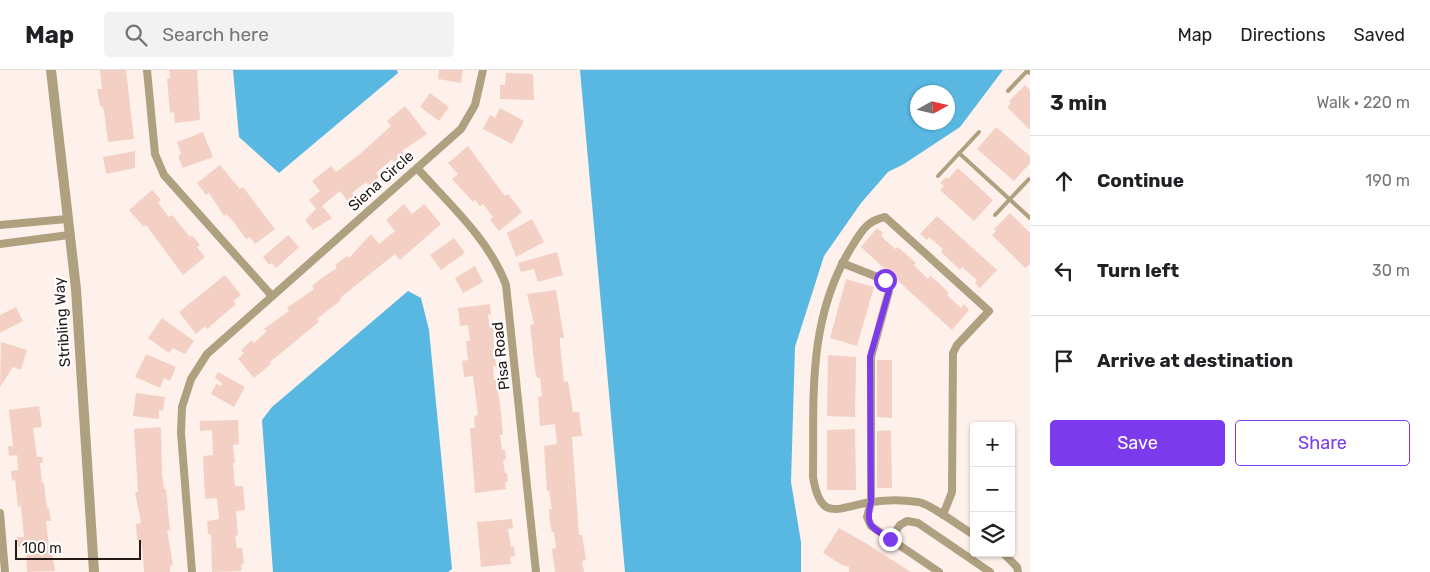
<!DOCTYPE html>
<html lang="en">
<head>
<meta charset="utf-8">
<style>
	:root { --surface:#fff; --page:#f2f2f2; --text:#202124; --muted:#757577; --line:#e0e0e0; --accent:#7c3aed }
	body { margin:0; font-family:Rubik,sans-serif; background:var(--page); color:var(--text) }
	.controls { position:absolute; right:15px; bottom:15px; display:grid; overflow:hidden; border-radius:5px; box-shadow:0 1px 4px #0004 }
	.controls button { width:45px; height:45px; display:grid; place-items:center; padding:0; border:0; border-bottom:1px solid var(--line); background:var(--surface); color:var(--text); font:25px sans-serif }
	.compass { position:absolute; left:910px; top:15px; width:45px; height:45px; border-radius:50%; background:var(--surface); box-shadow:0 1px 4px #0004; rotate:82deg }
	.scale { position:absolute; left:15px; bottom:12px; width:126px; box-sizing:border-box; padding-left:5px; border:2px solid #251a16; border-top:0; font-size:14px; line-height:18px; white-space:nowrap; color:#251a16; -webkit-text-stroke:4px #fff; paint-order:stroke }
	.stop { position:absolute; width:15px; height:15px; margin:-11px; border:4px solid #7c3aed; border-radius:50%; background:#fff }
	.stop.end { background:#7c3aed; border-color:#fff; box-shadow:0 1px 5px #0008 }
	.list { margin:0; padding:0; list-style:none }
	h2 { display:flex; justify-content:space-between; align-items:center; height:65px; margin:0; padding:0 20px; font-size:21px }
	h2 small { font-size:16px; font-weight:400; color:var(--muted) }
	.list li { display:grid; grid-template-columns:32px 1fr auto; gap:15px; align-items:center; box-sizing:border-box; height:90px; padding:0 20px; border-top:1px solid var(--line) }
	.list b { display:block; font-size:19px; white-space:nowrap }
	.list em { font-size:16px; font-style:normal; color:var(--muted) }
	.actions { display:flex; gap:10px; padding:15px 20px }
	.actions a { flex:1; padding:11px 0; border:1px solid var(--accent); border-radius:5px; text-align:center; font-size:18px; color:var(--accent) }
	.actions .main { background:var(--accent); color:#fff }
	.icon { flex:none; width:28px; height:28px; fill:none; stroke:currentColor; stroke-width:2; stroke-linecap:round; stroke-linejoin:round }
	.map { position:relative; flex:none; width:1030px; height:502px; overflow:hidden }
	header { display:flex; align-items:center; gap:30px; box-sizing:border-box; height:70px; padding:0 25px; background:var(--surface); border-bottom:1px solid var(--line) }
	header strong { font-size:24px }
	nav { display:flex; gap:28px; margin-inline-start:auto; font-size:18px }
	.search { width:350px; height:45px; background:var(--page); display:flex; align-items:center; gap:12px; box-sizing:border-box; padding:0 18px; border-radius:5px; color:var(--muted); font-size:19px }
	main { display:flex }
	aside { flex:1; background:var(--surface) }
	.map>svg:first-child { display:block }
	.water { fill:#58b8e2; fill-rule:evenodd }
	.building { fill:#f3d0c3 }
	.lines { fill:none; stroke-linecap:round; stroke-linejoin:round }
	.service { stroke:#afa180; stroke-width:4 }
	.minor { stroke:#afa180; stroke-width:8 }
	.tertiary { stroke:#afa180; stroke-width:10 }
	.route { stroke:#7c3aed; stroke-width:6 }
	.labels { text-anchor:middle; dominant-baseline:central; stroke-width:4.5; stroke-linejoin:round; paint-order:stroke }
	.street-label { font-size:15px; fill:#251a16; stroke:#fff }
</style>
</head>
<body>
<header>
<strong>Map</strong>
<div class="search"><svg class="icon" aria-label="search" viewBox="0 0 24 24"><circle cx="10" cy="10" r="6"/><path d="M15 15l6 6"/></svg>Search here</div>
<nav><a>Map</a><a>Directions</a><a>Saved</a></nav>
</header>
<main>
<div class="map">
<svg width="1030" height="502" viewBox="0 0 1030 502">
	<rect width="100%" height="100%" fill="#fef1ec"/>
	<g class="water">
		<polygon points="233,0 397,0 398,3 279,103 239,67"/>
		<path d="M 580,0 L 1003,0 L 960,57 L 904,94 L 888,102 L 861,133 L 824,186 L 795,277 L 791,412 L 801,472 L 801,502 L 625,502 ZM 948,22 L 948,52 L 918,52 L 918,22 Z"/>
		<polygon points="408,221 421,228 429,260 452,499 448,502 273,502 262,350 272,337"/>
	</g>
	<g class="building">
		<polygon points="100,0 126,0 134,69 108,72 104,41 102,36 100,36 97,19 102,19"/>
		<polygon points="169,0 197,0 200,50 175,53 174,42 170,43 167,9 170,8"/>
		<polygon points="439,0 463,0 461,13 438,9"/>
		<polygon points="506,3 533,4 534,30 500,29 500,15 505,15"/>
		<polygon points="1025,15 1030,20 1030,60 1007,37 1011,33 1009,31"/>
		<polygon points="430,23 449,37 439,51 420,37"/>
		<polygon points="405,36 427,64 402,81 404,84 394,92 392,89 376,103 379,107 368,115 366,112 352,123 356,127 349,133 340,121 322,136 332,148 313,160 305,150 316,139 309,130 320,121 312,111 331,96 336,102 360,84 391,56 387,51"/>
		<polygon points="500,38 524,51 512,74 483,59 490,45 495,48"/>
		<polygon points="996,57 1030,86 1030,93 1014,111 977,79"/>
		<polygon points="203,62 213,87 183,98 178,86 181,84 177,72"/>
		<polygon points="468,76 505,126 508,124 522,142 499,161 490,150 493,147 483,134 480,136 475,130 473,132 452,109 458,104 448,93"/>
		<polygon points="135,81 135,98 106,104 103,87"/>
		<polygon points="220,95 240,119 243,117 275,159 255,174 250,167 246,169 233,151 226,144 224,146 209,123 206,125 197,113"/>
		<polygon points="958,98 993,130 974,151 940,120 944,116 940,113 946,107 948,109"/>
		<polygon points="152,120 161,130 158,133 169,147 172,145 190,167 192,165 200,175 197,177 205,187 183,205 146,155 144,157 129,140"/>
		<polygon points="404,134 412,144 424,134 441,154 400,190 395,184 340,228 341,230 317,249 319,252 270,292 271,294 254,308 238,289 244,283 241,280 252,270 254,273 267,261 264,259 289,241 287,238 314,219 312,216 323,207 337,198 335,195 347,186 349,188 371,164 379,174 395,161 386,150"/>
		<polygon points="1010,143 1030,163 1030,194 1025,198 992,165 996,161 994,159"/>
		<polygon points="937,146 997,200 980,218 975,213 977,210 962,197 960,200 941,182 943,179 929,167 927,170 920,164"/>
		<polygon points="532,149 544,172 516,187 507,163"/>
		<polygon points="877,158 883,163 881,166 895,179 898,177 916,193 914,195 928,209 930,206 939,213 949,223 947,225 961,238 964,234 969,240 952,260 861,177"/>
		<polygon points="288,165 299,177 276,198 272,193 269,195 263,187"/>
		<polygon points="454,168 465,183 441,200 430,185"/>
		<polygon points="557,182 563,205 538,212 534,199 521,202 518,193"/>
		<polygon points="475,196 483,212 463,223 455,208"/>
		<polygon points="225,205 241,225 233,231 236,234 207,259 205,256 196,264 179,242"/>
		<polygon points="846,209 874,217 857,276 830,268"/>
		<polygon points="556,220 564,268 560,268 560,274 564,312 568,311 573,342 579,342 582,366 572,367 579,465 582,465 586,490 582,491 584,502 555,502 552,479 556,478 554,462 552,462 550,454 549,439 552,439 549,421 547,421 544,376 557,374 555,354 540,356 538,327 542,326 540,308 537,308 535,300 530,255 534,254 527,224"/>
		<polygon points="490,234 491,244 488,245 490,258 493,258 494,275 496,296 493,296 494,310 496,310 500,333 503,365 500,365 502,380 505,380 506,389 503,390 505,403 507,403 508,412 505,412 506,419 475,423 470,358 475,358 474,346 478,345 473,306 464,307 462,291 468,290 466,271 470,271 468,255 460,256 458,238"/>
		<polygon points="16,237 23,251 0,263 0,245"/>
		<polygon points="162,248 194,271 185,284 173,278 169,283 148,268"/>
		<polygon points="1,272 27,280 21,300 13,297 0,317"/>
		<polygon points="146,284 176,297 170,311 164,308 160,318 135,307"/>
		<polygon points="828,285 856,287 855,347 827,346"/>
		<polygon points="877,290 892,290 892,348 877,347"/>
		<polygon points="218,302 245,317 234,337 211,324 216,314 221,316 222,313 215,308"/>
		<polygon points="136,323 165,327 163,341 159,340 159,349 133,346"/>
		<polygon points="39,336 42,357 33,358 37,387 42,387 43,393 40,393 42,413 44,413 47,438 49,438 51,451 46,451 49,477 51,477 55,501 27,502 26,476 18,477 17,467 24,467 21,436 18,437 15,410 12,411 11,401 18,400 17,385 9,386 8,376 13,376 9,340"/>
		<polygon points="238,350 239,374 233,375 235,393 233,393 235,416 243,416 245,440 236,441 238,465 235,466 237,478 242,478 244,494 241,495 242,501 212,502 211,464 208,464 207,451 219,449 217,428 205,429 203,386 213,385 212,360 200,361 200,351"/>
		<polygon points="161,357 162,403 164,419 166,419 170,460 167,460 173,495 170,496 170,502 144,502 142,476 140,470 137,470 136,454 141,453 135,422 138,422 134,359"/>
		<polygon points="855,359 856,420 827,420 827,360"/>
		<polygon points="891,360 892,418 877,418 877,361"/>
		<polygon points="512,449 513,458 508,459 511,477 514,477 515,486 510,487 511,494 481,497 477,452"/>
		<polygon points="839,458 864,472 911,502 849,502 849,497 842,495 823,483"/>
	</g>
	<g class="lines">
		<g class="service">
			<polyline points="1008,21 1027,1 1030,3"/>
			<polyline points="959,83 1030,148"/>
			<polyline points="938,106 979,62"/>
			<polyline points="995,145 1029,109"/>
		</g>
		<g class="minor">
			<polyline points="147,0 155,84 164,105 272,226"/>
			<path d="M 417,98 C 448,133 489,169 506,215 L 536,502"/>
			<polyline points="0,155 67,149"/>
			<polyline points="0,174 69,165"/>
			<polyline points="842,193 885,210 889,221 871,287 871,432 867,447 871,456 939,502"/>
			<polyline points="0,443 5,502"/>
			<path d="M 943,445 L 952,422 L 953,283 L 957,275 L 989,241 L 885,147 C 866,151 861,162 851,178 C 807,250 814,327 813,407 C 821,455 839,436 872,432 C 885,430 904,430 918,432 C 929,433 962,458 974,465"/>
			<polyline points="890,469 900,455 907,451 918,453 990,502"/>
			<polyline points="1003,483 1017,497 1018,502"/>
			<polyline points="192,502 181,363 182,337 191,309 207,284 461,59 475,35 483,0"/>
		</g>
		<polyline class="tertiary" points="51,0 76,219 94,502"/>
	</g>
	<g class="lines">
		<path class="route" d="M 885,210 L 889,221 L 870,287 L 871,432 C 865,456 871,457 890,469"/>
	</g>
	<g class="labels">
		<g class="street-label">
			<text transform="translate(381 111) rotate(-42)">Siena Circle</text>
			<text transform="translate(62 252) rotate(-94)">Stribling Way</text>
			<text transform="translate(501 286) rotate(-96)">Pisa Road</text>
		</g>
	</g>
</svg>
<div class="controls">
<button>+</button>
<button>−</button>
<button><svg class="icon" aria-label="layers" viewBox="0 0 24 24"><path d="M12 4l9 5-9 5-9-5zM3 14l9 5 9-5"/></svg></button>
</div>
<svg class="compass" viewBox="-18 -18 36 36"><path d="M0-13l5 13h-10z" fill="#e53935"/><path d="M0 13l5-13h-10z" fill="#757577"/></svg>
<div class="scale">100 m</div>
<div class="stop" style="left:885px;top:210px"></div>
<div class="stop end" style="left:890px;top:469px"></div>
</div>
<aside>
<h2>3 min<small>Walk · 220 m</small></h2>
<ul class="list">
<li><svg class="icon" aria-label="ahead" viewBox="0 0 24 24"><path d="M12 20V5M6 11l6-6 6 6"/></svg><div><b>Continue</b></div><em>190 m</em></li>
<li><svg class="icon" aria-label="left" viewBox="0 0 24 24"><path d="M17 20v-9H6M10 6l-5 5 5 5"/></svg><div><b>Turn left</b></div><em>30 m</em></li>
<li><svg class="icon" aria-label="arrive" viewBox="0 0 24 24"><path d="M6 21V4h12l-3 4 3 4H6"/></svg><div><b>Arrive at destination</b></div></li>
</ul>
<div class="actions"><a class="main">Save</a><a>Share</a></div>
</aside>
</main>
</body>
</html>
